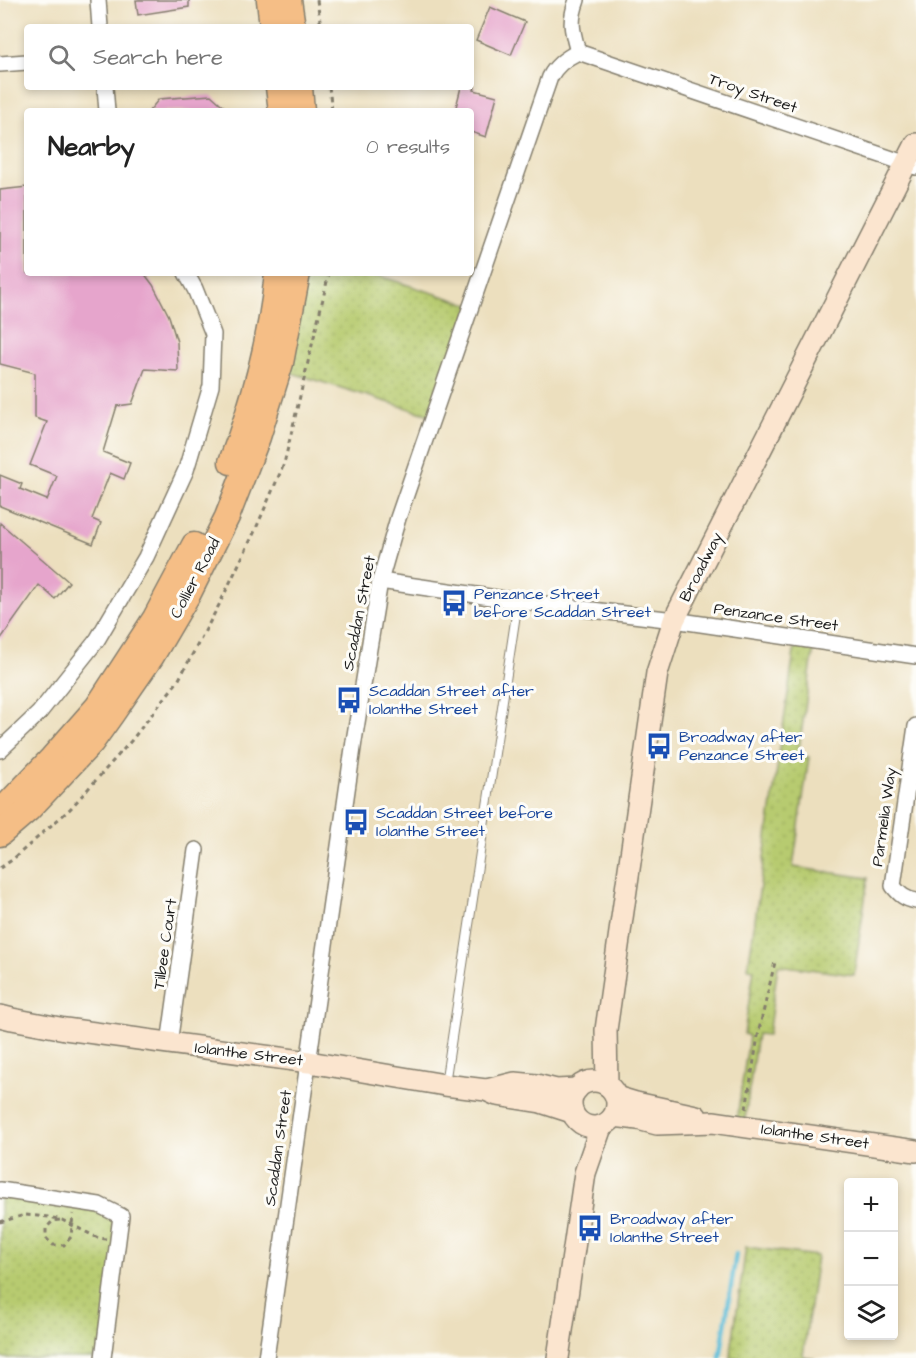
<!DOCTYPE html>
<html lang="en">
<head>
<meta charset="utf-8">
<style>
	:root { --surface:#fff; --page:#f2f2f2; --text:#222; --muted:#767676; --line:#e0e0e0 }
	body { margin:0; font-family:"Architects Daughter",sans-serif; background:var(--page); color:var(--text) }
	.controls { position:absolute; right:18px; bottom:18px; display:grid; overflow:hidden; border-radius:6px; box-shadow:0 3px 9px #0003 }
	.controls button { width:54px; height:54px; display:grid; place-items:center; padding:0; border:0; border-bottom:2px solid var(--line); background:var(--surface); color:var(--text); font:30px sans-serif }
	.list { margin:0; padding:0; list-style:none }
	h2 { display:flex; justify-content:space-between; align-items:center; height:78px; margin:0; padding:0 24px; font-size:26px }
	h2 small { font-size:20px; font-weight:400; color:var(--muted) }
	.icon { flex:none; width:33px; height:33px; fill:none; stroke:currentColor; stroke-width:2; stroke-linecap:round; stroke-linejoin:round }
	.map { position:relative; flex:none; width:916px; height:1358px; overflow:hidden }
	.search { position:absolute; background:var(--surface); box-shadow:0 3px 9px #0003; left:24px; top:24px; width:450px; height:66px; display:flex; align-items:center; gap:15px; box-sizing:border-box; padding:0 21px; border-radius:6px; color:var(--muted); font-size:22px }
	.panel { position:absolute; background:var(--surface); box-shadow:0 3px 9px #0003; left:24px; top:108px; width:450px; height:168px; border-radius:6px }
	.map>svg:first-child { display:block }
	.park { fill:url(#park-dots); stroke:#6a7446; stroke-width:1.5 }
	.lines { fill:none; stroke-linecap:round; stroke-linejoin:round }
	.stream { stroke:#5bbed9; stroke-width:4.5 }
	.building { fill:#e6a5cc }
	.lane-casing { stroke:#847e6d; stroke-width:10 }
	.street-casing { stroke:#847e6d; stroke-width:18 }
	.secondary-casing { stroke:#847e6d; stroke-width:24 }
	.primary-casing { stroke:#847e6d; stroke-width:27 }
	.path { stroke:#847e6d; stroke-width:3; stroke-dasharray:4.5 4.5; stroke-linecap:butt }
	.lane { stroke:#fff; stroke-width:8 }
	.street { stroke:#fff; stroke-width:15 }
	.secondary { stroke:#fbe5cf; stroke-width:21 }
	.primary { stroke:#f5be86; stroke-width:24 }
	.labels { text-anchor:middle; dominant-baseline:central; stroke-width:6; stroke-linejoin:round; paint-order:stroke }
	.street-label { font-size:16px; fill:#1c1c1c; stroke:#fdfcf7 }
	.transit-label { font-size:16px; fill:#164399; stroke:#fdfcf7; text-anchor:start }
</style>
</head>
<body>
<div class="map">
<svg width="916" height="1358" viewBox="0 0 916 1358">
	<defs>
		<pattern id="park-dots" width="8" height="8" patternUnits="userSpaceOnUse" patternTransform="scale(1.5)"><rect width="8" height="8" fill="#b7cb6f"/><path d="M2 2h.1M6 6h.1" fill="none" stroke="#9dae60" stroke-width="1.8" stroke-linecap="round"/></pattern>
	</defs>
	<rect width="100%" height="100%" fill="#fdfcf7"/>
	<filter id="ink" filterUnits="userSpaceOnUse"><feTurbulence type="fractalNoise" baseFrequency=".0167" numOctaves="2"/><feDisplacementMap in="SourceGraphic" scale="12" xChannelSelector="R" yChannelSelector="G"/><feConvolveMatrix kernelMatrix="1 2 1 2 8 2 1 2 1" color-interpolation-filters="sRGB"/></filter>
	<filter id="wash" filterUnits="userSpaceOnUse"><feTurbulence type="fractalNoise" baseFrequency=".008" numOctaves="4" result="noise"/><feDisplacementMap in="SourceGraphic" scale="24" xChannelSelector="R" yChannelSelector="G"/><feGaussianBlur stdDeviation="1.35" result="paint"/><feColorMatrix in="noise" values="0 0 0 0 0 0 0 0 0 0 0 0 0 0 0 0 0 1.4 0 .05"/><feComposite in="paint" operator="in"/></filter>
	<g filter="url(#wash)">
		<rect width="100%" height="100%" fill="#ecdfbe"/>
		<g class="park">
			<polygon points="298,273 370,273 471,305 433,416 279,369"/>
			<polygon points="796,638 815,641 798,755 809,757 793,867 868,878 854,975 778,965 768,1035 757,1034 744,1126 736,1125 749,1036 744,1034 754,969 748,968"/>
			<polygon points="0,1190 121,1216 103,1358 0,1358"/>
			<polygon points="746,1247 817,1256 803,1356 814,1358 730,1358"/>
		</g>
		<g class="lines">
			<polyline class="stream" points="720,1358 736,1254"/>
		</g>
		<g id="blocks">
			<g class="building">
				<polygon points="136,0 189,0 189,7 138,15"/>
				<polygon points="490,7 525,22 511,55 476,40"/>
				<polygon points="461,87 475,87 474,90 497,96 486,137 471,132 471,111 455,111"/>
				<polygon points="211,95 229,111 149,111 159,99"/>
				<polygon points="27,187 27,273 144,273 153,285 169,316 177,342 178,371 145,369 132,404 117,406 103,452 130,463 124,479 110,473 92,519 101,523 93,544 0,506 0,475 22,484 20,489 47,500 57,476 30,465 47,422 35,418 35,373 0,364 0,190"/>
				<polygon points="0,523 69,582 55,599 39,585 0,640"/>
			</g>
		</g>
	</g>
	<g filter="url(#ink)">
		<use href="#blocks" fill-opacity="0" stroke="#847e6d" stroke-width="1.5"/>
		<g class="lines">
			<g class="lane-casing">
				<polyline id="lane" points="445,1084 518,601"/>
			</g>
			<g class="street-casing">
				<g id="street">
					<polyline points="98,0 100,27"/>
					<path d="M 577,0 C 569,22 572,30 578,52"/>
					<polyline points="578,52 916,167"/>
					<polyline points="0,64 27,62"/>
					<polyline points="105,87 107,111"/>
					<polyline points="380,581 518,601 674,620 916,656"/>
					<path d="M 916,726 L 893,886 C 900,895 905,899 916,901"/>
					<polyline points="0,750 39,713 97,640 146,557 186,470 211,386 213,334 195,289 186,273"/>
					<polyline points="169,1044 196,850"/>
					<polyline points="0,1190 99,1205 121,1216 103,1358"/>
					<path d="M 266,1358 L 354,741 L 380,581 L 398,518 L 550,77 C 556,65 566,58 578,52"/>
				</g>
			</g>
			<g class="secondary-casing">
				<g id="secondary">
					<polyline points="0,1016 12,1019 65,1029 309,1062 445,1085 486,1090 497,1095 541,1102 572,1112"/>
					<circle cx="594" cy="1104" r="23"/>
					<polyline points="607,1085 606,1030 657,673 674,620 916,144"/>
					<polyline points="487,1090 515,1083 536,1085 556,1090 577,1089"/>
					<polyline points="616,1097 636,1103 696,1116"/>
					<polyline points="614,1116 638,1119 657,1124 713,1122 916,1151"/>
					<polyline points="558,1358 585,1173 601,1127"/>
				</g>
			</g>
			<g class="primary-casing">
				<g id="primary">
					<polyline points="269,0 272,27"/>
					<polyline points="289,0 293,27"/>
					<polyline points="278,87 281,111"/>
					<polyline points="300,87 302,111"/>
					<path d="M 231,462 C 254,401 271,338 277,273"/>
					<polyline points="0,810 9,803 52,758 97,707 155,618 194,545"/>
					<polyline points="0,834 28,810 92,742 112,714 152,656 189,593 227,517 258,437 281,363 298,273"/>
				</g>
			</g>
			<g class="path">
				<polyline points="317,0 321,27"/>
				<polyline points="329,87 332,111"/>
				<polyline points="0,868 12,860 70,809 131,741 178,681 219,605 254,533 284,464 329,273"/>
				<polyline points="746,1109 759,1030 775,962"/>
				<polyline points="60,1220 53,1221 46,1228 46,1238 53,1245 64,1245 71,1237 73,1214"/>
				<polyline points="0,1222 25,1215 49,1217 62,1220 98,1238 106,1239"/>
			</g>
			<use href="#lane" class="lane"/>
			<use href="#street" class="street"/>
			<use href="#secondary" class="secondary"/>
			<use href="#primary" class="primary"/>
		</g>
	</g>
	<defs>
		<g id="bus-bare" transform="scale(2.07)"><path d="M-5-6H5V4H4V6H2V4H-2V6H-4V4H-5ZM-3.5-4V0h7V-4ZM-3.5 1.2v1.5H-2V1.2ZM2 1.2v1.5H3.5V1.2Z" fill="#1a4fb4" stroke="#fdfcf7" stroke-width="2.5" paint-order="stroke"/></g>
	</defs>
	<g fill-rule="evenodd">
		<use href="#bus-bare" x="454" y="603"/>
		<use href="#bus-bare" x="349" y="700"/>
		<use href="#bus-bare" x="659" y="746"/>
		<use href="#bus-bare" x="356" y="822"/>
		<use href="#bus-bare" x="590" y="1228"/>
	</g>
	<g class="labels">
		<g class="street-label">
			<text transform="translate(753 93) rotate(19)">Troy Street</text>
			<text transform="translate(701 567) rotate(-63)">Broadway</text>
			<text transform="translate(195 578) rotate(-62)">Collier Road</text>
			<text transform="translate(359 613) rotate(-79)">Scaddan Street</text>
			<text transform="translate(776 617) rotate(8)">Penzance Street</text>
			<text transform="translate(884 817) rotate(-82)">Parmelia Way</text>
			<text transform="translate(165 944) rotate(-82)">Tilbee Court</text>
			<text transform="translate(249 1054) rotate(7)">Iolanthe Street</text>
			<text transform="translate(815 1136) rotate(8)">Iolanthe Street</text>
			<text transform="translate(278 1148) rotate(-82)">Scaddan Street</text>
		</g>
		<g class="transit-label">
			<text x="474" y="594">Penzance Street<tspan x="474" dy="18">before Scaddan Street</tspan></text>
			<text x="369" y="691">Scaddan Street after<tspan x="369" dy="18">Iolanthe Street</tspan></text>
			<text x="679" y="737">Broadway after<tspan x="679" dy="18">Penzance Street</tspan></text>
			<text x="376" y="813">Scaddan Street before<tspan x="376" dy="18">Iolanthe Street</tspan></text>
			<text x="610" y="1219">Broadway after<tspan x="610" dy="18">Iolanthe Street</tspan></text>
		</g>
	</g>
</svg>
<div class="controls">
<button>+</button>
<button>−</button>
<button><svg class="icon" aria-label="layers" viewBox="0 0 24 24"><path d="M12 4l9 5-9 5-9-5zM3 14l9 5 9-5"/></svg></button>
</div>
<div class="search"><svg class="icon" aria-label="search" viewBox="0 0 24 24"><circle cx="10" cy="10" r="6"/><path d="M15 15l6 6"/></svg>Search here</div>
<section class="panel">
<h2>Nearby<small>0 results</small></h2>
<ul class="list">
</ul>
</section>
</div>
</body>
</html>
